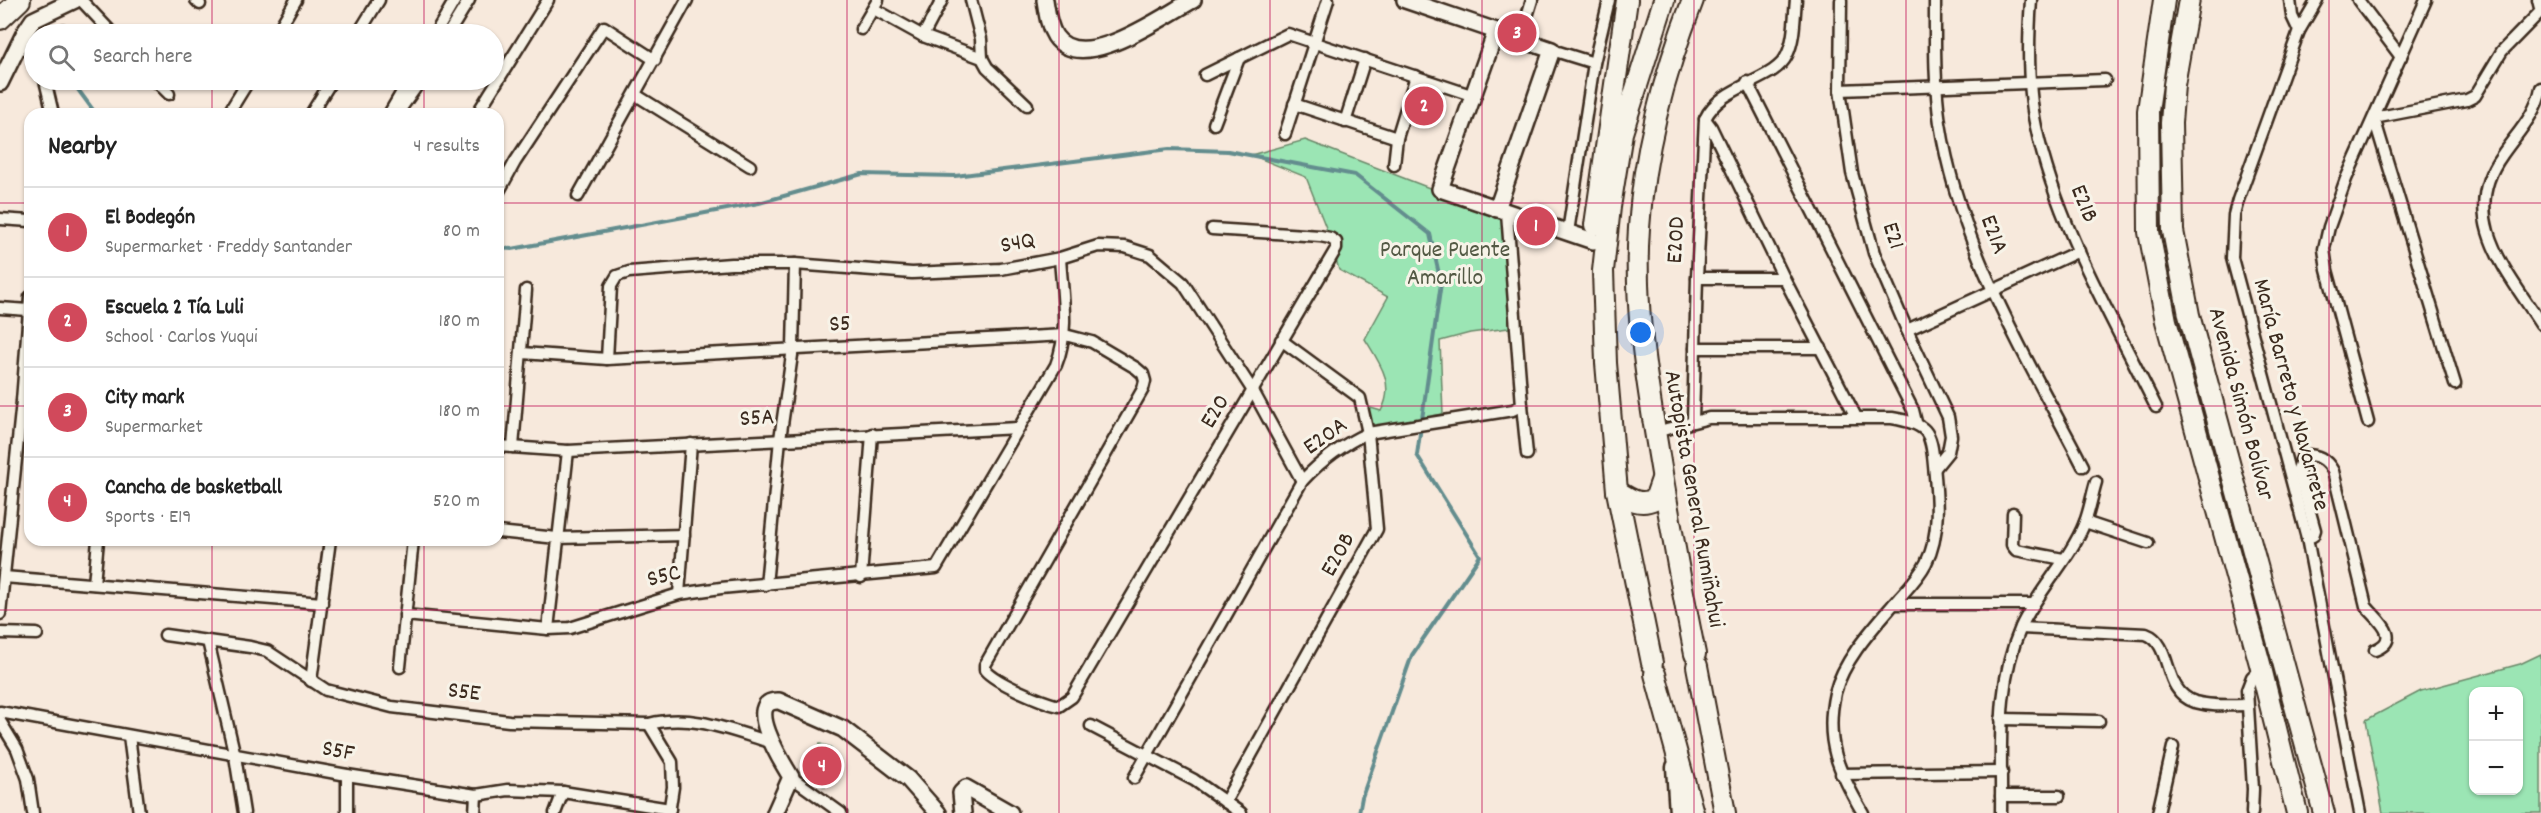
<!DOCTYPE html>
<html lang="en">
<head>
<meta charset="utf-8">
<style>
	:root { --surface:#fff; --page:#f6f6f6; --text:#222; --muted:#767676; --line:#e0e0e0; --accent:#d1495b }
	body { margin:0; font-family:Dekko,sans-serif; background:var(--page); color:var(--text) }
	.controls { position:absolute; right:18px; bottom:18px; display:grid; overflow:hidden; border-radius:12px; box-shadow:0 2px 4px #0004 }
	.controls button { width:54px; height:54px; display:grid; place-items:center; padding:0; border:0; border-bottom:2px solid var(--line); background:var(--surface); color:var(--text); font:30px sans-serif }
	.you { position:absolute; left:1641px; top:333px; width:21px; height:21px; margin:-15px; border:4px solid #fff; border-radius:50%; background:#1a73e8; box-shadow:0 0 0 9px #1a73e833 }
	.badge { display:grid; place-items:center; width:39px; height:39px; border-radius:50%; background:var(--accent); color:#fff; font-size:20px; font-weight:700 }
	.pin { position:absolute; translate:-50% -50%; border:3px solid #fff; box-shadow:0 2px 6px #0006 }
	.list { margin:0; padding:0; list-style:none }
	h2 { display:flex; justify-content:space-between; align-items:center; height:78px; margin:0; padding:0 24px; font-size:26px }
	h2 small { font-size:20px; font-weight:400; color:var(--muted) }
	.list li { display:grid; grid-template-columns:39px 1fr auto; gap:18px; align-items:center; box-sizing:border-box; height:90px; padding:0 24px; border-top:2px solid var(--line) }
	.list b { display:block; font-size:22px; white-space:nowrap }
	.list p { margin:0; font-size:20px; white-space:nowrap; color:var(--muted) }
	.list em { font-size:20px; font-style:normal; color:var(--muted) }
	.icon { flex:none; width:33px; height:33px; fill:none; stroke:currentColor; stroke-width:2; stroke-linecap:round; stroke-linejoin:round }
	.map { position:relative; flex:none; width:2541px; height:813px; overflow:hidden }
	.search { position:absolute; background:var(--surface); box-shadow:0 2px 4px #0004; left:24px; top:24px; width:480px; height:66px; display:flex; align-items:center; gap:15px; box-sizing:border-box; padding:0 21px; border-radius:33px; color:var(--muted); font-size:22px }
	.panel { position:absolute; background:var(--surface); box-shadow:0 2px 4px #0004; left:24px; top:108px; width:480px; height:438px; border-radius:18px }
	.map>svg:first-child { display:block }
	.green { fill:#9be5b4; stroke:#6b8869; stroke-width:1.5; fill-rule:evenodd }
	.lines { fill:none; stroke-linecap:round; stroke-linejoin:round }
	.stream { stroke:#638d8e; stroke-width:4 }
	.street-casing { stroke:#3b2a1e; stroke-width:15 }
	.secondary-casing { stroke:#3b2a1e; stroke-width:20 }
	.primary-casing { stroke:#3b2a1e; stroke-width:21 }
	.highway-casing { stroke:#3b2a1e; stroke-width:24 }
	.street { stroke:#f7f3e8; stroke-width:10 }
	.secondary { stroke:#f7f3e8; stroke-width:15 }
	.primary { stroke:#f7f3e8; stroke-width:16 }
	.highway { stroke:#f7f3e8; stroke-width:20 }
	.grid { fill:none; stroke:#c2185b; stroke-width:1.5; stroke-opacity:0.55 }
	.labels { text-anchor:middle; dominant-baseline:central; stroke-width:6; stroke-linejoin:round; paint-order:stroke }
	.street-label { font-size:24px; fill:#3b2a1e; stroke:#f7f3e8 }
	.park-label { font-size:24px; fill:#535944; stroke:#f7f3e8 }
</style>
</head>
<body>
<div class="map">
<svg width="2541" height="813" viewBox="0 0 2541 813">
	<rect width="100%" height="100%" fill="#f7e9dc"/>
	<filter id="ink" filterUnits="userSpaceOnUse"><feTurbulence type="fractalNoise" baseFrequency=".0167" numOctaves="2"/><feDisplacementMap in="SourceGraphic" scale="12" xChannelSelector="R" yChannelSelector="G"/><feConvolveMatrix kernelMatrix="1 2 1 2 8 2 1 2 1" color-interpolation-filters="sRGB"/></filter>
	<g filter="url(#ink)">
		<g class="green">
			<path d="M 1305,140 L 1432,189 L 1507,213 L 1516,327 L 1470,333 L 1440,341 L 1443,414 L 1371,428 L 1368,407 L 1381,411 C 1396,384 1379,362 1365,339 L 1388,297 L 1339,270 L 1330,238 L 1306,177 L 1251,155 Z"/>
			<path d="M 2541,654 L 2541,813 L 2383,813 L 2366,720 L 2421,691 L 2520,664 ZM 2474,692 L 2518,692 L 2518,790 L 2474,790 Z"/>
			<polygon points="820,744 830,747 834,754 825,787 809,778"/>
		</g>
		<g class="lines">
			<g class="stream">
				<polyline points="71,80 96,114"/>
				<polyline points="498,248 512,249 759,203 862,174 955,176 1169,149 1228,151 1355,175 1430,234 1441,283 1417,455 1480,556 1412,655 1362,797 1359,813"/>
			</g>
			<g class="street-casing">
				<g id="street">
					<polyline points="81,0 113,34"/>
					<polyline points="196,0 200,4"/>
					<polyline points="971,0 981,39 982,58"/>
					<polyline points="1841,0 1840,90 1852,173 1874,253 1907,330 1948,417 1951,436 1948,452 1935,468"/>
					<path d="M 1935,0 C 1935,41 1934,82 1940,123 C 1959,247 2026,356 2083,466"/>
					<path d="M 2031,0 C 2028,42 2027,86 2036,127 C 2057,226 2112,317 2156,407"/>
					<polyline points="2290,0 2292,16 2299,31"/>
					<polyline points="2317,0 2299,31 2238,200 2234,215 2232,258 2307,538 2360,813"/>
					<polyline points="2358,0 2401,57"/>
					<polyline points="2538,0 2541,12"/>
					<polyline points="874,9 923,36 982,58 987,67 1027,105"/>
					<polyline points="861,29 878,0"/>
					<polyline points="58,34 63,30"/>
					<polyline points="276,34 296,0"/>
					<polyline points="358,34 379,0"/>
					<polyline points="435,34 455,0"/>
					<polyline points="448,34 469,0"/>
					<polyline points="923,36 942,0"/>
					<polyline points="1520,39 1532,0"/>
					<polyline points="1552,50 1594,63"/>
					<polyline points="1205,75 1288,34 1474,96"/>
					<polyline points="45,80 53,114"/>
					<polyline points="155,80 169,94"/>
					<polyline points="1747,82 1913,410 1916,422"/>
					<path d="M 2541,88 C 2536,115 2517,133 2502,155 C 2457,217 2507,271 2541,324"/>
					<polyline points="1840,90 2105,80"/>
					<polyline points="636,95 750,166"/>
					<polyline points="1294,104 1397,138"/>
					<polyline points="228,114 249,80"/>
					<polyline points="311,114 332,80"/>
					<polyline points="389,114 409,80"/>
					<polyline points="397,114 421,80"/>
					<polyline points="477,114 548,0"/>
					<polyline points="1705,119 1711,127 1784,278 1856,417"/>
					<polyline points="1345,122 1365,59"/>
					<polyline points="1214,124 1239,58"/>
					<polyline points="1285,134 1328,0"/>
					<polyline points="1394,165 1397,138 1416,76"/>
					<polyline points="498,193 515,162 604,27 655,60"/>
					<polyline points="578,196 687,0"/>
					<polyline points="0,219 30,221"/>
					<polyline points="1568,232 1594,63 1609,0"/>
					<polyline points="1697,278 1784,278"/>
					<polyline points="0,308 28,310"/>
					<polyline points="1907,330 2079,251"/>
					<polyline points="1695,348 1821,348"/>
					<path d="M 522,353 L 607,359 L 1065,335 L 1092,342 L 1136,368 L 1143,374 L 1145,381 L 1143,389 L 985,665 L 985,670 C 996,683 1042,702 1059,706 L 1072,697 L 1336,249 L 1336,242 L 1330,238 L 1320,236 L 1212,229"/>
					<polyline points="607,359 611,286 617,276 629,272 731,264 795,264 912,273 1001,269 1060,258 1098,246 1125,247 1150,255 1183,283 1253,391 1302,481"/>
					<polyline points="2455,384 2374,118 2467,100 2475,96 2502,51 2541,11"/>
					<polyline points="1522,405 1527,454"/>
					<path d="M 1693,420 L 1697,278 L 1705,119 C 1721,84 1775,82 1787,55 C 1795,38 1794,18 1796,0"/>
					<polyline points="2368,422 2327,270 2324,249 2329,227 2346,179 2426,0"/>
					<path d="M 1655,432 L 1709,418 L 1892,418 C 1927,424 1931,430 1934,465 C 1937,496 1941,535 1926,563 C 1919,577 1908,588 1898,599 C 1875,626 1844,658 1835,693 C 1824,742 1839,772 1863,813"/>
					<polyline points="498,446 568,451 1018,428"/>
					<polyline points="513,447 526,290"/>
					<polyline points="2013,513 2012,545 2016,550 2063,559"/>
					<polyline points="2085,522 2148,543"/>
					<polyline points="498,532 557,538 684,535"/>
					<path d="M 2307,538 L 2313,536 L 2315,530 L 2298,469 L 2303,455 C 2318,454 2326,459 2333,471 L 2366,606 C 2375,618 2404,638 2375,650"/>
					<polyline points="4,577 322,603"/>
					<polyline points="861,577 872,434"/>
					<polyline points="94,584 98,540"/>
					<polyline points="766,585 780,439 793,348 795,264"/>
					<polyline points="679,594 691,444"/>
					<polyline points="1894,604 2033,604"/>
					<polyline points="0,614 22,401 30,297"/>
					<path d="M 405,615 L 548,629 L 570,628 L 679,594 L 721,588 L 936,568 L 1056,365 C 1070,331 1062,293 1060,258"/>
					<path d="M 2021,628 L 2146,634 C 2174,644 2161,691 2195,702 C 2212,707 2230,705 2247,705"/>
					<polyline points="548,629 568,451"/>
					<polyline points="0,633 37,634"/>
					<path d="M 165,635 L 250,647 L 267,651 L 326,690 L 392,707 L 509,721 L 649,724 C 691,713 730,730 770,742"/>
					<polyline points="208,641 235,756 244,813"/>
					<polyline points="400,667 413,540"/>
					<polyline points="311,681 330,540"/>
					<polyline points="0,712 347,775 476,795 508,790 563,792 670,809"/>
					<polyline points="2001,719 2099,721"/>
					<polyline points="0,721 17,749 28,779 33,813"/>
					<polyline points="649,724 672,762 673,787 669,813"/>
					<polyline points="1091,726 1194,780 1241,813"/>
					<polyline points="129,736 139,813"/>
					<polyline points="1841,774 2002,772"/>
					<polyline points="347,775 347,813"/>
					<polyline points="791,777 841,813"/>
					<path d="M 1134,778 L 1302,481 C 1321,461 1343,444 1368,433 L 1513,410 L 1522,405 L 1507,213"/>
					<polyline points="2001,796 2059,796"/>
					<polyline points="1225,802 1377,529 1368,433 1360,398 1281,340"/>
					<polyline points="475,813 476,795"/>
					<polyline points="555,813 563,792"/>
					<path d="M 2001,813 C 2002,751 1995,686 2021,627 C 2038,590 2070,560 2085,522 C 2090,509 2092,495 2096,482"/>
					<polyline points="2158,813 2173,747"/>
					<polyline points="2252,813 2253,789 2247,690 2252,677 2261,668"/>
				</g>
			</g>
			<g class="secondary-casing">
				<g id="secondary">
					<path d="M 1045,0 C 1047,12 1048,25 1055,36 C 1082,76 1164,15 1193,0"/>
					<polyline points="1405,0 1552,50 1497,209"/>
					<polyline points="1496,31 1440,189 1593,241"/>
					<polyline points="0,83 25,32 33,20 75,0"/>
					<path d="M 775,813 L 791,777 C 783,764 742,699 779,701 L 843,729 L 908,779 L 938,813"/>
					<polyline points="963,813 961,793 966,788 1010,813"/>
				</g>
			</g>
			<g class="primary-casing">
				<polyline id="primary" points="1675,767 1678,813"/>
			</g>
			<g class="highway-casing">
				<g id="highway">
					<path d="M 1693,0 C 1664,74 1644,149 1639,228 C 1634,297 1644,363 1655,431 C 1667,505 1680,580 1695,654"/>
					<polyline points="2164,0 2148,111 2149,232 2166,321 2260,664 2297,813"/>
					<polyline points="2189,0 2174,85 2171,123 2173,231 2189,315 2324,813"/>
					<polyline points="0,19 20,0"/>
					<polyline points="1595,225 1627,0"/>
					<path d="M 1617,491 C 1631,500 1640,506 1655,499 L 1662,479"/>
					<polyline points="1652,663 1617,491 1606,363 1603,271 1610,207 1622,133 1664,0"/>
					<polyline points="1697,666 1725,813"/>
					<polyline points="1655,674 1693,813"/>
				</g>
			</g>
			<use href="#street" class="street"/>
			<use href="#secondary" class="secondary"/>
			<use href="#primary" class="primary"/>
			<use href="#highway" class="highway"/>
		</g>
	</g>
	<path class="grid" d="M 212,0 L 212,34M 424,0 L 424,34M 635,0 L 635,813M 847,0 L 847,813M 1059,0 L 1059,813M 1270,0 L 1270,813M 1482,0 L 1482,813M 1694,0 L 1694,813M 1906,0 L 1906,813M 2118,0 L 2118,813M 2329,0 L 2329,813M 212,80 L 212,114M 424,80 L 424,114M 0,203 L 30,203M 498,203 L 2541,203M 0,406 L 30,406M 498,406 L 2541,406M 212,540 L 212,813M 424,540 L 424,813M 0,610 L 2541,610"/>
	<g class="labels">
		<g class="street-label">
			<text transform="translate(2083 204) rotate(68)">E21B</text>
			<text transform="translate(1993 235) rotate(69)">E21A</text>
			<text transform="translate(1892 236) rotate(72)">E21</text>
			<text transform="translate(1677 240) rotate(-87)">E20D</text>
			<text transform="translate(1018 244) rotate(-10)">S4Q</text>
			<text transform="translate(840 325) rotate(-3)">S5</text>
			<text transform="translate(2290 395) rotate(75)">María Barreto y Navarrete</text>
			<text transform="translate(2240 404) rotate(75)">Avenida Simón Bolívar</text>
			<text transform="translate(1216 412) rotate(-59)">E20</text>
			<text transform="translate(757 419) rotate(-3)">S5A</text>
			<text transform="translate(1326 437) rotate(-35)">E20A</text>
			<text transform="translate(1693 499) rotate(80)">Autopista General Rumiñahui</text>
			<text transform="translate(1339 555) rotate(-61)">E20B</text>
			<text transform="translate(664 577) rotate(-14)">S5C</text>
			<text transform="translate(464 693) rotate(7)">S5E</text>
			<text transform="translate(338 752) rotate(10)">S5F</text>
		</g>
		<g class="park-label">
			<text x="1445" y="251">Parque Puente<tspan x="1445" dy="28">Amarillo</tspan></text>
		</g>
	</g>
</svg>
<div class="controls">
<button>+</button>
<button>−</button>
</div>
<div class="you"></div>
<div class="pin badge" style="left:1536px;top:226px">1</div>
<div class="pin badge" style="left:1424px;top:106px">2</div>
<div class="pin badge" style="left:1517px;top:33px">3</div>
<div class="pin badge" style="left:822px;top:766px">4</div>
<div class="search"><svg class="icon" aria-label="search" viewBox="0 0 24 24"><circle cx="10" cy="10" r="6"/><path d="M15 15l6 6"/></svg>Search here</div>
<section class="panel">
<h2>Nearby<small>4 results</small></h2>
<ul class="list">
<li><span class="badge">1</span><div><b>El Bodegón</b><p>Supermarket · Freddy Santander</p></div><em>80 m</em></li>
<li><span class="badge">2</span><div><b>Escuela 2 Tía Luli</b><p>School · Carlos Yuqui</p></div><em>180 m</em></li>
<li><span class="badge">3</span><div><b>City mark</b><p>Supermarket</p></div><em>180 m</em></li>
<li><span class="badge">4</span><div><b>Cancha de basketball</b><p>Sports · E19</p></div><em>520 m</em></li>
</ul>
</section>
</div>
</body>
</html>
